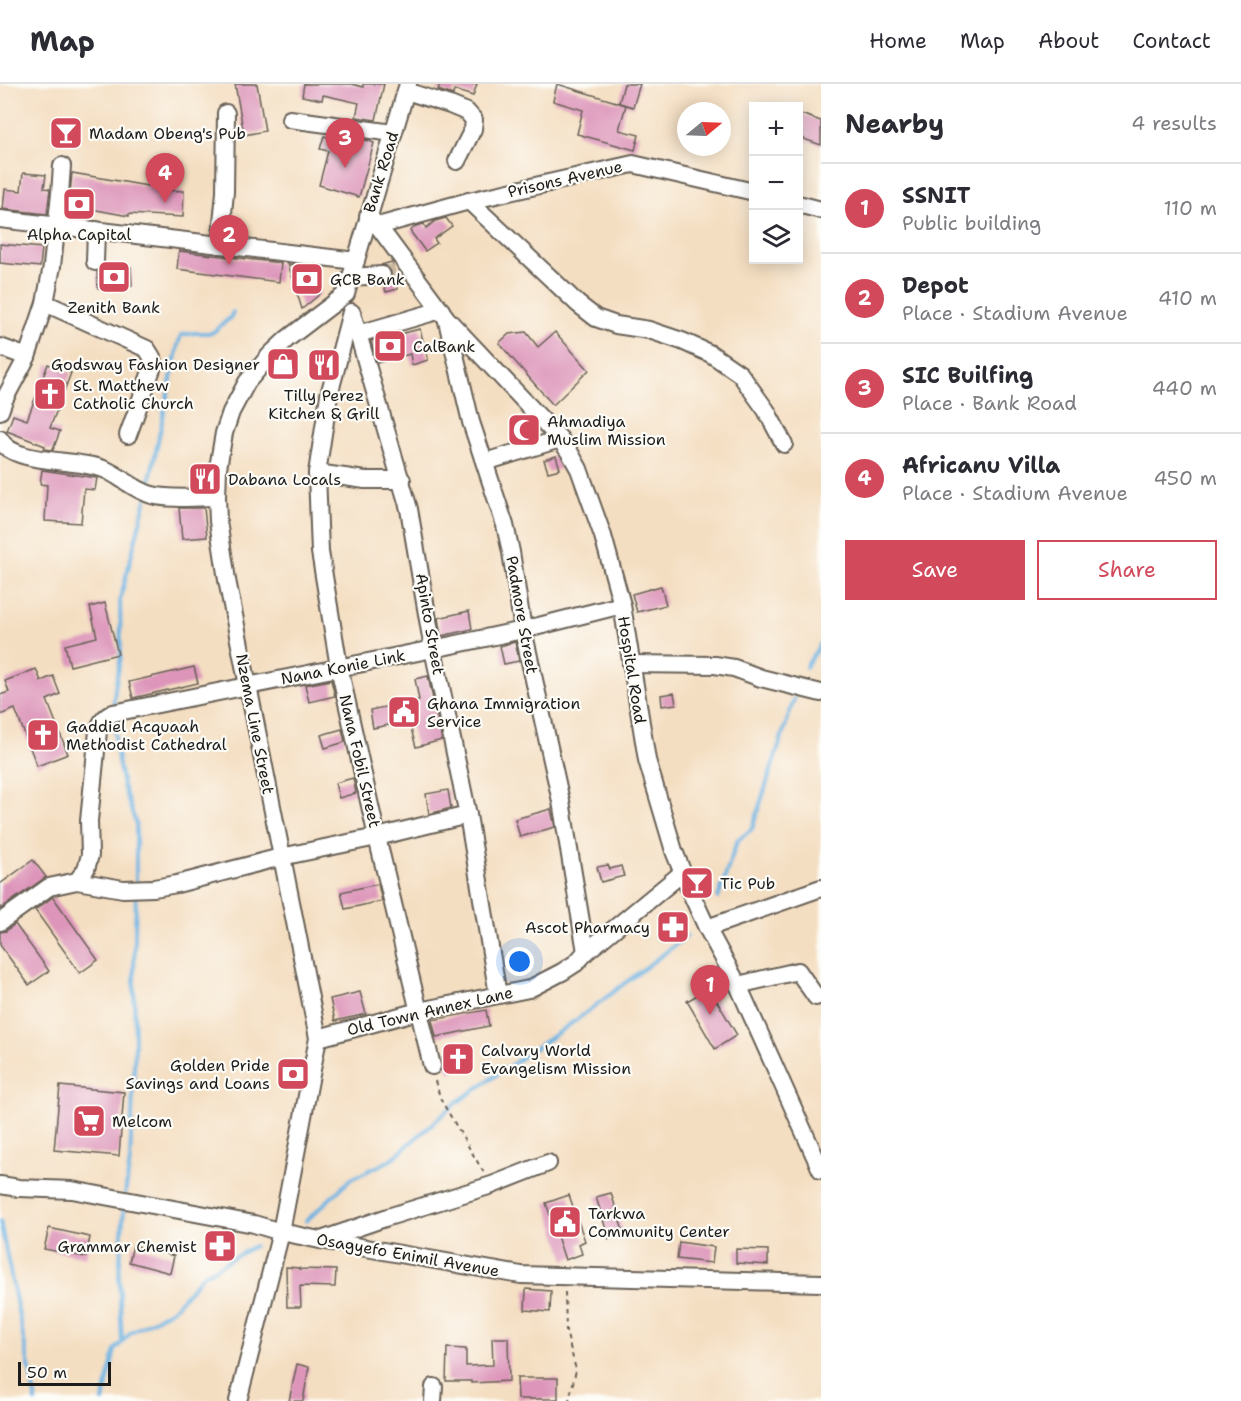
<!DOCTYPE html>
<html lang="en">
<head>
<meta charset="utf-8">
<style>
	:root { --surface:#fff; --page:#f7f7f7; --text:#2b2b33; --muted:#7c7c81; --line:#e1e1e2; --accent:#d1495b }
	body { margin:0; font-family:"Shantell Sans",sans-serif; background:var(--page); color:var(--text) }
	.controls { position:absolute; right:18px; top:18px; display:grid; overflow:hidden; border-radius:0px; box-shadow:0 3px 15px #0003 }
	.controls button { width:54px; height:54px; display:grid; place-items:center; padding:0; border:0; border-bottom:2px solid var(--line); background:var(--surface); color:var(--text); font:30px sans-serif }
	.compass { position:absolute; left:677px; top:18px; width:54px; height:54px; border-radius:50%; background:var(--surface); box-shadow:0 3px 15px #0003; rotate:71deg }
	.scale { position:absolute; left:18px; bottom:15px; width:93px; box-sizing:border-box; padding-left:6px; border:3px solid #1c1c1c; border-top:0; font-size:16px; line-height:21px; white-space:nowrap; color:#1c1c1c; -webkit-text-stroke:4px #fdfcf7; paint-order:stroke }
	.you { position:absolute; left:520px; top:878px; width:21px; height:21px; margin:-15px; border:4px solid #fff; border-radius:50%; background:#1a73e8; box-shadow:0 0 0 9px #1a73e833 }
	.badge { display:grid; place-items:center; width:39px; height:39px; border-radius:50%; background:var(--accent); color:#fff; font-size:20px; font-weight:700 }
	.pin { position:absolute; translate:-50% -50px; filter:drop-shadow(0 2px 3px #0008) }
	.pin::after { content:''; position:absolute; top:32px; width:21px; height:18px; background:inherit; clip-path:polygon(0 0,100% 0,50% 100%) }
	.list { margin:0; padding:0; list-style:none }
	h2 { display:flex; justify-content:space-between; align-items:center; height:78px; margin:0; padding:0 24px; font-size:26px }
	h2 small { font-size:20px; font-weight:400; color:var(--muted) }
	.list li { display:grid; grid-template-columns:39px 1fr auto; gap:18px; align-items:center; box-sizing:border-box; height:90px; padding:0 24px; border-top:2px solid var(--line) }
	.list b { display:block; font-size:22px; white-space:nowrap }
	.list p { margin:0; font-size:20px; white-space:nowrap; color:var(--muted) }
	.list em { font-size:20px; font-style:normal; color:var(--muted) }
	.actions { display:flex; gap:12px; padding:18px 24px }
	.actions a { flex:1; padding:14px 0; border:2px solid var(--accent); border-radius:0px; text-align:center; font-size:21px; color:var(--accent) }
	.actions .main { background:var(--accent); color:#fff }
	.icon { flex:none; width:33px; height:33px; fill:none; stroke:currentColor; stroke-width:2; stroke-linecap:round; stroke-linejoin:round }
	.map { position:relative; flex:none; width:821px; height:1317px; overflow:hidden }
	header { display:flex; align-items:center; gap:36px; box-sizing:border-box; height:84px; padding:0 30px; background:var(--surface); border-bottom:2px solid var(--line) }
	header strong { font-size:28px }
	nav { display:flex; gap:33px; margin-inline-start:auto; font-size:21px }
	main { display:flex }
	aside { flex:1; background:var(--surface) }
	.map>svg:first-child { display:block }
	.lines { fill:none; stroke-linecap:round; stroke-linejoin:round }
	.stream { stroke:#6bb2e2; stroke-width:4 }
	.building { fill:#dd95ba }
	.minor-tunnel { stroke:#c9b7a0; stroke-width:16; stroke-dasharray:16 8; stroke-linecap:butt }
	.minor-casing { stroke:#686056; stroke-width:20 }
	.path { stroke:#686056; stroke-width:2; stroke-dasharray:4.5 4.5; stroke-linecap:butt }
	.minor { stroke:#fff; stroke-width:16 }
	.labels { text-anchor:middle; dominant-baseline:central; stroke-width:4.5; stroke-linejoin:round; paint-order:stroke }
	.poi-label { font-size:16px; fill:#1c1c1c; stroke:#fdfcf7; text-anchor:start }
	.street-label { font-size:16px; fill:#1c1c1c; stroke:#fdfcf7 }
</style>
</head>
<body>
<header>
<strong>Map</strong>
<nav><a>Home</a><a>Map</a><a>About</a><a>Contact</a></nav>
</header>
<main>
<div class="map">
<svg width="821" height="1317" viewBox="0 0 821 1317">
	<rect width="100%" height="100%" fill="#fdfcf7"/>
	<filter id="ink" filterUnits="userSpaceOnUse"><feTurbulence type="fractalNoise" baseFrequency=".0167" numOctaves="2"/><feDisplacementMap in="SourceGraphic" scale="12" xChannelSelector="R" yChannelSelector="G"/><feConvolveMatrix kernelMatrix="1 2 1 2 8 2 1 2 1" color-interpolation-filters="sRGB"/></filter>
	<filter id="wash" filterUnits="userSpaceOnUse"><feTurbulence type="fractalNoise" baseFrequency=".008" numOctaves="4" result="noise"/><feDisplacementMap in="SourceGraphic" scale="24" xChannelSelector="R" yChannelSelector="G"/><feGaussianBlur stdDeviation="1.35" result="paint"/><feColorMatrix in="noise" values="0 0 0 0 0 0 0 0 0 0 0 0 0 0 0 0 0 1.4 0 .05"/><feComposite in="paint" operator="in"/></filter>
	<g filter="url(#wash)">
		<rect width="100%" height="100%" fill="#f4dec1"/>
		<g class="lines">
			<g class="stream">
				<polyline points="148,405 178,261 181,251 194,249 212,249 230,234 233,228"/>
				<polyline points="806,583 821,559"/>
				<polyline points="113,626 115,604 121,572 120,516 146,415"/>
				<polyline points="113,633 118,677 123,702 136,740 136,800"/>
				<polyline points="718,814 737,757 752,745 794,615"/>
				<polyline points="125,1111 130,1077 135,961 134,889 136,810"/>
				<polyline points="0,1137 36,1317"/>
				<polyline points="306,1137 351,1095 391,1076 456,1019 579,934 687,852"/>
				<polyline points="122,1259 119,1192 124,1122"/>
				<polyline points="103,1317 115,1266 131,1248 172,1226 203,1191 254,1162"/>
			</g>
		</g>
		<g id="blocks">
			<g class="building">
				<polygon points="235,0 257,0 265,47 244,51"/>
				<polygon points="304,0 352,0 363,3 363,0 384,0 376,36 356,33 359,19 323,11 322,16 302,12"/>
				<polygon points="440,0 477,0 473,12 454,6 453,11 438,6"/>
				<polygon points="557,0 626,21 619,46 639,51 635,66 577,50 583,26 553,17"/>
				<polygon points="624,0 640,0 633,23 619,19"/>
				<polygon points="798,29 821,37 821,61 798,53"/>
				<polygon points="55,42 79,45 77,60 54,57"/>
				<polygon points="332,51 371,57 371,58 374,59 359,113 319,101 328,67 320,65 324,52 331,54"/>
				<polygon points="148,88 165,89 164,106 184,107 183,133 129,130 129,132 69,121 72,89 148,102"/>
				<polygon points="23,89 46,91 44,104 50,105 47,130 3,125 5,105 21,107"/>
				<polygon points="446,134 452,142 434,155 437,159 425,167 410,147 416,142 424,140 426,144 435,137"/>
				<polygon points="0,160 42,164 40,183 0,179"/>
				<polygon points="179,167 281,179 279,198 177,185"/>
				<polygon points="392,178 398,205 386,208 384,201 391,196 392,190 391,186 387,182 381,181"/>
				<polygon points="288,180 313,183 320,210 302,225"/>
				<polygon points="131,183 132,202 98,204 97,188 102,185"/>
				<polygon points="420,245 428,276 412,281 410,270 377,279 371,257"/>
				<polygon points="526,248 538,263 555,248 589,286 553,321 499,259 509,250"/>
				<polygon points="48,280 71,289 50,344 60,347 53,366 44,365 45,362 7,347 13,331 27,336"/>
				<polygon points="556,372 560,385 548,388 544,376"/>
				<polygon points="42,386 97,394 95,406 84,405 81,439 45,437 47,401 40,400"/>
				<polygon points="179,424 204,424 207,453 182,455"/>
				<polygon points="661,502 666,521 637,528 632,510"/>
				<polygon points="105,519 118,570 70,582 65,561 97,553 90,523"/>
				<polygon points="469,527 472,545 441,552 438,534"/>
				<polygon points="515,558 519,577 504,580 500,562"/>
				<polygon points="194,583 198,599 133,614 129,598"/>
				<polygon points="36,585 41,597 53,592 60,610 47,616 68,670 37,682 15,625 0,631 0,611 9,608 5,597"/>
				<polygon points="428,592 442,656 416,663 409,637 373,644 370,626 419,616 415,595"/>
				<polygon points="331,596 335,612 309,618 305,601"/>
				<polygon points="674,609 676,620 662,622 661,611"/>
				<polygon points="342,645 345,658 325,664 321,651"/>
				<polygon points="353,694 356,709 339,714 335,699"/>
				<polygon points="448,706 451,724 429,730 426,710"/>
				<polygon points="551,725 555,743 520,753 515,735"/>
				<polygon points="33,776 46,793 0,825 0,800"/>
				<polygon points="608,781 610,785 621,782 624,792 601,798 597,783"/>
				<polygon points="378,800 382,817 345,825 341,808"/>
				<polygon points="53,813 98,876 80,889 35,826"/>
				<polygon points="15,840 49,887 29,901 0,861 0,848 6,847"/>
				<polygon points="709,904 737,951 715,965 687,917"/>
				<polygon points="360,908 366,930 335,937 330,915"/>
				<polygon points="486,926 489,942 436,953 432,936"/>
				<polygon points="463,963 471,977 450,989 442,974"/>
				<polygon points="60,1002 124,1008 119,1072 54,1066"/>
				<polygon points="611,1109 624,1150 609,1155 596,1113"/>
				<polygon points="569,1111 585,1157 579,1160 582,1170 565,1176 546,1119"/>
				<polygon points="49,1144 90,1153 86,1173 44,1165"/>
				<polygon points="679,1158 714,1163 712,1179 677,1175"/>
				<polygon points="133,1161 174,1172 170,1189 129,1178"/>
				<polygon points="736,1165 768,1166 768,1181 736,1179"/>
				<polygon points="286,1183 299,1184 299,1185 336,1186 335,1203 300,1202 301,1223 287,1223"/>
				<polygon points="526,1205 551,1207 550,1228 525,1226"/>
				<polygon points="492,1254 508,1254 509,1297 471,1299 471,1297 446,1297 447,1264 466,1265 466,1282 493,1281"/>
				<polygon points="297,1280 309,1283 303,1317 289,1317"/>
				<polygon points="517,1294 558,1294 558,1315 518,1315"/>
			</g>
		</g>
	</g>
	<g filter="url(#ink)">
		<use href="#blocks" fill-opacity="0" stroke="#686056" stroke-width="1.5"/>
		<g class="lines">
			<polyline class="minor-tunnel" points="382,191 395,188"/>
			<g class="minor-casing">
				<g id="minor">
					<polyline points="406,7 450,21 467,28 474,36 473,45 457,77"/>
					<polyline points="290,35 393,49"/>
					<polyline points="469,117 578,220 596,234 616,241 649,246 682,257 711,270 740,290 766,326 784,360"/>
					<polyline points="798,120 821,126"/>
					<polyline points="368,132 378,142 447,235 560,355 570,369 579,385 603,452 622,521 647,676 674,767 690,807 707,844 738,901 821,1086"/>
					<polyline points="0,135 356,177"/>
					<polyline points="378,142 469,117 633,80 754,108"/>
					<polyline points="220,161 225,108 226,29"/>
					<polyline points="95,178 96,146"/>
					<polyline points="351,193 382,191"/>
					<polyline points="45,219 147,265 152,273 153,282 128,351"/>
					<polyline points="351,228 329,311 317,389 320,468 339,583 377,753 432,982"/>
					<polyline points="352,229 409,425 433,565 468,731 498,911"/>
					<polyline points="447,237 471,338 505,441 511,468 523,546 561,717 586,868"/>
					<polyline points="358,250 441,226"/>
					<polyline points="0,263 27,273"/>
					<polyline points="0,327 4,316 27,273 45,219 52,182 60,110 62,82"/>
					<path d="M 0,355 C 10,377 60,376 81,380 C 92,382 103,383 112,389 C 126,397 137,407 152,411 C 171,416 197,413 217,413"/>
					<polyline points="485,378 560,355"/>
					<polyline points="317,389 365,396 402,396"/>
					<polyline points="631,580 715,581 734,584 761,594 821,609"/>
					<polyline points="77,797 123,805 154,804 177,800 281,773 377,753 468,731"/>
					<path d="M 0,838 L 49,803 L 77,797 L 86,785 L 90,771 L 89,737 L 98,647 C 101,638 104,633 113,629 L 433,565 L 523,546 L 622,521"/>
					<polyline points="707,844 821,804"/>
					<polyline points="738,901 798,887 816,913"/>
					<polyline points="318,954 419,927 529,905 562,888 576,879 586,868 682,789"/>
					<polyline points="0,1101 19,1104 72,1106 254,1140 281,1148 320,1156 521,1191 821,1199"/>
					<polyline points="321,1156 388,1133 492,1101 548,1079"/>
					<polyline points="238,1317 281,1148 318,954 227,496 218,437 217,413 218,384 224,349 231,328 247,298 271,270 287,255 346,210 408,0"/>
					<polyline points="433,1317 434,1303"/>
				</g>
			</g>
			<g class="path">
				<polyline points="435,997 441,1016 484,1089"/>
				<polyline points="565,1208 566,1247 576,1286 569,1317"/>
			</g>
			<use href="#minor" class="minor"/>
		</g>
	</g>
	<defs>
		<g id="bar-square" transform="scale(1.725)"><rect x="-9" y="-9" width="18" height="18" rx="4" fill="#d1495b" stroke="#fdfcf7"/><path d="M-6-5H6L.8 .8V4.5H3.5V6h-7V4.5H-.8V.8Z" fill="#fff"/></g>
		<g id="bank-square" transform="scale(1.725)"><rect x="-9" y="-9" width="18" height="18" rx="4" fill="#d1495b" stroke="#fdfcf7"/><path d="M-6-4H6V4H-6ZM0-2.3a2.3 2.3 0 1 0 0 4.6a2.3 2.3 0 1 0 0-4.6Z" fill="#fff"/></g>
		<g id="shop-square" transform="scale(1.725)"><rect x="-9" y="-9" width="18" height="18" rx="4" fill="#d1495b" stroke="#fdfcf7"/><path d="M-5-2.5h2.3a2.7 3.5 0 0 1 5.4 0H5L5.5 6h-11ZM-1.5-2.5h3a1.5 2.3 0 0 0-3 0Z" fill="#fff"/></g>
		<g id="restaurant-square" transform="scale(1.725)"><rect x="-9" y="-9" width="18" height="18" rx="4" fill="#d1495b" stroke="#fdfcf7"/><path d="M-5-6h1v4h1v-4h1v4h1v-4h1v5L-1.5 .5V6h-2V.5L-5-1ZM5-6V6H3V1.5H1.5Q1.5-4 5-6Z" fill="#fff"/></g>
		<g id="church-square" transform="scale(1.725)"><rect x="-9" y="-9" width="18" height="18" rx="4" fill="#d1495b" stroke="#fdfcf7"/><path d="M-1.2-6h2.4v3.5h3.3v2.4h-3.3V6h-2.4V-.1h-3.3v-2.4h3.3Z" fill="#fff"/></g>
		<g id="mosque-square" transform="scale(1.725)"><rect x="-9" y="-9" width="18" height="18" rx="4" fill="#d1495b" stroke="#fdfcf7"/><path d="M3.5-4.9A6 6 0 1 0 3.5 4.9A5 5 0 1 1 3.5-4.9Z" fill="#fff"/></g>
		<g id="civic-square" transform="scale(1.725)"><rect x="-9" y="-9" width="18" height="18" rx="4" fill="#d1495b" stroke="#fdfcf7"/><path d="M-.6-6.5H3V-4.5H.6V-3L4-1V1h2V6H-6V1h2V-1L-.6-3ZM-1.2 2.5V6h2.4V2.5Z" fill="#fff"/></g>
		<g id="pharmacy-square" transform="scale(1.725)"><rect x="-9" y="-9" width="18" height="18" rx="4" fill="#d1495b" stroke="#fdfcf7"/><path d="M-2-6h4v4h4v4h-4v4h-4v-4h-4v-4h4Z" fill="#fff"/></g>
		<g id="supermarket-square" transform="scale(1.725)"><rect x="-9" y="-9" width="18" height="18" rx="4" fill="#d1495b" stroke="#fdfcf7"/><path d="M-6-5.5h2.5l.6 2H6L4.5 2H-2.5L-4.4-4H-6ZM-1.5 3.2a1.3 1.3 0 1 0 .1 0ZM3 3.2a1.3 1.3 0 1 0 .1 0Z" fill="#fff"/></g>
	</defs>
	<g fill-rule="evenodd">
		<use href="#bar-square" x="66" y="49"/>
		<use href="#bank-square" x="79" y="120"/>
		<use href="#bank-square" x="114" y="193"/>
		<use href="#bank-square" x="307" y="195"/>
		<use href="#bank-square" x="390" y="262"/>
		<use href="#shop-square" x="283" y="280"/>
		<use href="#restaurant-square" x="324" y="281"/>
		<use href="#church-square" x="50" y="310"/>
		<use href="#mosque-square" x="524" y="346"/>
		<use href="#restaurant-square" x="205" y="395"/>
		<use href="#civic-square" x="404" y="628"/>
		<use href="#church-square" x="43" y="651"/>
		<use href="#bar-square" x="697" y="799"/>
		<use href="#pharmacy-square" x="673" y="843"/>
		<use href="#church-square" x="458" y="975"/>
		<use href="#bank-square" x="293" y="990"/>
		<use href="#supermarket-square" x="89" y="1037"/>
		<use href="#civic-square" x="565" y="1138"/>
		<use href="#pharmacy-square" x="220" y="1162"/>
	</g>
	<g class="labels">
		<g class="poi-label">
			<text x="89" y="49">Madam Obeng's Pub</text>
			<text x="79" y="150" text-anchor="middle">Alpha Capital</text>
			<text x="330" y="195">GCB Bank</text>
			<text x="114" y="223" text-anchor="middle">Zenith Bank</text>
			<text x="413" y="262">CalBank</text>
			<text x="260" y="280" text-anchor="end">Godsway Fashion Designer</text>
			<text x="73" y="301">St. Matthew<tspan x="73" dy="18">Catholic Church</tspan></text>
			<text x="324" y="311" text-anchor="middle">Tilly Perez<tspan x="324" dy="18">Kitchen &amp; Grill</tspan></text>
			<text x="547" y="337">Ahmadiya<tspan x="547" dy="18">Muslim Mission</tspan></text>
			<text x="228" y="395">Dabana Locals</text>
			<text x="427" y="619">Ghana Immigration<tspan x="427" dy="18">Service</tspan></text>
			<text x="66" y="642">Gaddiel Acquaah<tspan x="66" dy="18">Methodist Cathedral</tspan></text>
			<text x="720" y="799">Tic Pub</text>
			<text x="650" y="843" text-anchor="end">Ascot Pharmacy</text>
			<text x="481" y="966">Calvary World<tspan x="481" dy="18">Evangelism Mission</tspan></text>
			<text x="270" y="981" text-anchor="end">Golden Pride<tspan x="270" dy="18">Savings and Loans</tspan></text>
			<text x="112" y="1037">Melcom</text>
			<text x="588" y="1129">Tarkwa<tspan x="588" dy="18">Community Center</tspan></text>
			<text x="197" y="1162" text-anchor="end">Grammar Chemist</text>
		</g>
		<g class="street-label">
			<text transform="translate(381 88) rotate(-73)">Bank Road</text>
			<text transform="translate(565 95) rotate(-13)">Prisons Avenue</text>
			<text transform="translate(522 531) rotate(80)">Padmore Street</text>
			<text transform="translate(430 540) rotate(80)">Apinto Street</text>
			<text transform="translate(343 583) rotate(-11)">Nana Konie Link</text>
			<text transform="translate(632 586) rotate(81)">Hospital Road</text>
			<text transform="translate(255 640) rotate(79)">Nzema Line Street</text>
			<text transform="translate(360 677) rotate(77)">Nana Fobil Street</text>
			<text transform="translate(430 927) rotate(-13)">Old Town Annex Lane</text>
			<text transform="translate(408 1171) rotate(10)">Osagyefo Enimil Avenue</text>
		</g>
	</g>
</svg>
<div class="controls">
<button>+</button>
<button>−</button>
<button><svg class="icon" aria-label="layers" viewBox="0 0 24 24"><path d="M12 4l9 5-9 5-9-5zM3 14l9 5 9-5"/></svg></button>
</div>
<svg class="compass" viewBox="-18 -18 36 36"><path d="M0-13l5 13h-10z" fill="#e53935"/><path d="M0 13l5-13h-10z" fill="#7c7c81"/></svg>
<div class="scale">50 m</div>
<div class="you"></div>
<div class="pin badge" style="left:710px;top:931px">1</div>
<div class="pin badge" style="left:229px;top:181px">2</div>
<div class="pin badge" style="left:345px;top:84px">3</div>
<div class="pin badge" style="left:165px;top:119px">4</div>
</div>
<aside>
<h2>Nearby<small>4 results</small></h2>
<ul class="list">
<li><span class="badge">1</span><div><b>SSNIT</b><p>Public building</p></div><em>110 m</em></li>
<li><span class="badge">2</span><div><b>Depot</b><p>Place · Stadium Avenue</p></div><em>410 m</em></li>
<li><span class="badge">3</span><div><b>SIC Builfing</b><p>Place · Bank Road</p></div><em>440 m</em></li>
<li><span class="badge">4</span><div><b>Africanu Villa</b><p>Place · Stadium Avenue</p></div><em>450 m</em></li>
</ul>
<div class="actions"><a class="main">Save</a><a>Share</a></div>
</aside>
</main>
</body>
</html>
